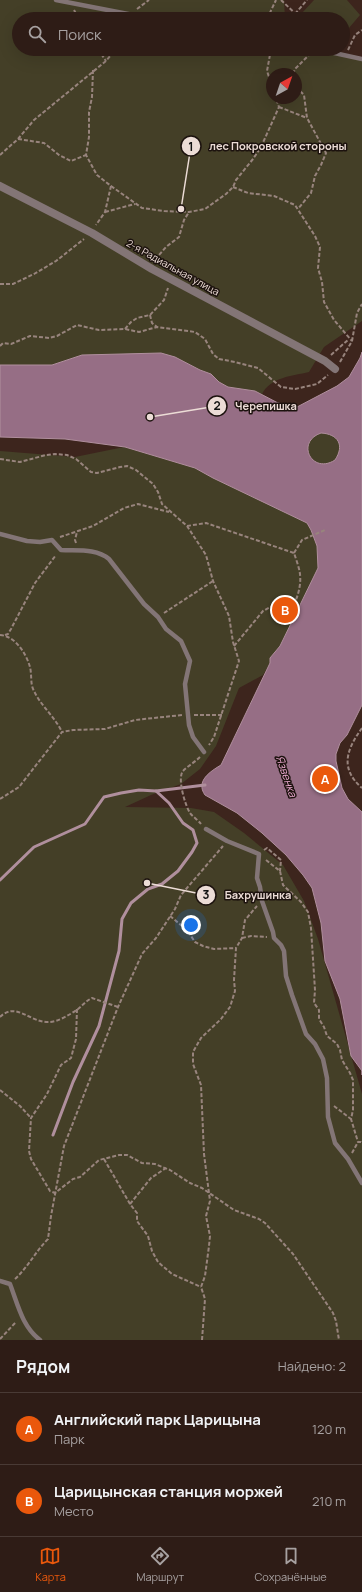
<!DOCTYPE html>
<html lang="ru">
<head>
<meta charset="utf-8">
<style>
	:root { --surface:#2e1c16; --page:#3a2923; --text:#f1f3f6; --muted:#a7a1a1; --line:#493a35; --accent:#ea580c }
	body { margin:0; font-family:Manrope,sans-serif; background:var(--page); color:var(--text) }
	.compass { position:absolute; left:266px; top:68px; width:36px; height:36px; border-radius:50%; background:var(--surface); box-shadow:0 4px 16px #0002; rotate:40deg }
	.you { position:absolute; left:191px; top:925px; width:14px; height:14px; margin:-10px; border:3px solid #fff; border-radius:50%; background:#1a73e8; box-shadow:0 0 0 6px #1a73e833 }
	.badge { display:grid; place-items:center; width:26px; height:26px; border-radius:50%; background:var(--accent); color:#fff; font-size:13px; font-weight:700 }
	.pin { position:absolute; translate:-50% -50%; border:2px solid #fff; box-shadow:0 1px 4px #0006 }
	.list { margin:0; padding:0; list-style:none }
	h2 { display:flex; justify-content:space-between; align-items:center; height:52px; margin:0; padding:0 16px; font-size:17px }
	h2 small { font-size:13px; font-weight:400; color:var(--muted) }
	.list li { display:grid; grid-template-columns:26px 1fr auto; gap:12px; align-items:center; box-sizing:border-box; height:72px; padding:0 16px; border-top:1px solid var(--line) }
	.list b { display:block; font-size:15px; white-space:nowrap }
	.list p { margin:0; font-size:13px; white-space:nowrap; color:var(--muted) }
	.list em { font-size:13px; font-style:normal; color:var(--muted) }
	.icon { flex:none; width:22px; height:22px; fill:none; stroke:currentColor; stroke-width:2; stroke-linecap:round; stroke-linejoin:round }
	.map { position:relative; flex:none; width:362px; height:1340px; overflow:hidden }
	.search { position:absolute; background:var(--surface); box-shadow:0 4px 16px #0002; left:12px; right:12px; top:12px; height:44px; display:flex; align-items:center; gap:10px; box-sizing:border-box; padding:0 14px; border-radius:22px; color:var(--muted); font-size:15px }
	.sheet { height:196px; background:var(--surface) }
	nav { display:flex; justify-content:space-around; align-items:center; box-sizing:border-box; height:56px; border-top:1px solid var(--line); background:var(--surface); font-size:11px; color:var(--muted) }
	nav a { display:grid; justify-items:center; gap:2px }
	nav .on { color:var(--accent) }
	.map>svg:first-child { display:block }
	.green { fill:#443f27; fill-rule:evenodd }
	.water { fill:#966e85; stroke:#b08f9d; fill-rule:evenodd }
	.lines { fill:none; stroke-linecap:round; stroke-linejoin:round }
	.stream { stroke:#b08f9d; stroke-width:3 }
	.path { stroke:#98847d; stroke-width:2; stroke-dasharray:4 2; stroke-linecap:butt }
	.lane { stroke:#837576; stroke-width:4.5 }
	.street { stroke:#837576; stroke-width:8 }
	.labels { text-anchor:middle; dominant-baseline:central; stroke-width:3; stroke-linejoin:round; paint-order:stroke }
	.street-label { font-size:10px; fill:#ecdcd6; stroke:#1c120e }
	.water-label { font-size:11px; font-style:italic; fill:#ecaad0; stroke:#1c120e }
	.leader { fill:none; stroke:#ecdcd6; stroke-width:1.5 }
	.callout-dot { fill:#ecdcd6; stroke:#1c120e; stroke-width:1.5 }
	.mark-label { font-size:12px; text-anchor:middle; font-weight:bold; fill:#111 }
	.callout-label { font-size:11px; text-anchor:middle; font-weight:bold; fill:#ecdcd6; stroke:#1c120e; stroke-width:3; stroke-linejoin:round; paint-order:stroke }
</style>
</head>
<body>
<div class="map">
<svg width="362" height="1340" viewBox="0 0 362 1340">
	<rect width="100%" height="100%" fill="#3d251d"/>
	<g class="green">
		<path d="M 0,0 L 284,0 L 285,19 L 19,19 L 19,49 L 330,49 L 362,59 L 362,321 L 324,347 L 309,372 C 292,376 271,377 262,394 L 255,391 L 228,387 L 219,382 L 211,374 L 200,370 L 175,357 L 82,355 L 52,365 L 0,365 ZM 272,74 L 296,74 L 296,98 L 272,98 Z"/>
		<polygon points="314,0 347,0 360,15 343,35 343,19 309,19 302,13"/>
		<circle cx="324" cy="448" r="16"/>
		<polygon points="124,447 195,468 213,478 307,523 311,530 317,546 318,568 285,636 280,646 270,658 270,663 263,675 239,688 216,746 200,769 181,784 151,795 125,807 191,808 214,812 244,833 283,865 304,901 318,939 362,1094 362,1340 0,1340 0,451 75,457"/>
	</g>
	<path class="water" d="M 362,352 L 362,705 L 347,735 L 340,743 L 336,754 L 336,761 L 342,788 L 348,799 L 362,812 L 362,1075 L 362,1071 L 351,1056 L 340,999 L 325,961 L 321,923 L 312,888 L 303,875 L 286,855 L 262,833 L 237,813 L 205,795 C 195,781 211,771 221,765 L 270,663 L 270,658 L 280,646 L 318,568 L 317,546 L 311,530 L 307,523 L 213,478 L 195,468 L 125,447 L 65,439 L 0,437 L 0,365 L 52,365 L 82,355 L 161,353 L 175,357 L 200,370 L 211,374 L 219,382 L 228,387 L 255,391 L 278,403 L 297,407 L 337,386 L 349,377 L 360,358 ZM 321,433 C 338,434 345,445 335,460 C 312,475 295,442 321,433 Z"/>
	<g class="lines">
		<g class="stream">
			<polyline points="0,880 34,847 85,824 104,797 121,793 139,790 156,791 205,785"/>
			<polyline points="53,1135 73,1082 99,1026 119,951 122,919 131,903 148,889 162,884 178,871 192,852 197,843 193,830 183,823 169,803 156,791"/>
		</g>
		<g class="path">
			<polyline points="281,0 301,19"/>
			<polyline points="137,9 149,0"/>
			<polyline points="74,10 79,19"/>
			<polyline points="295,14 307,0"/>
			<polyline points="267,19 276,0"/>
			<polyline points="98,49 106,61"/>
			<polyline points="271,49 267,71 272,86"/>
			<polyline points="348,50 355,35 362,30"/>
			<polyline points="93,70 92,97 89,112 89,137 86,155 97,175 111,186 105,212 96,225"/>
			<polyline points="293,74 295,69 311,53"/>
			<polyline points="296,87 304,95 307,118 326,153 321,165 315,176 311,193 298,209"/>
			<polyline points="279,107 307,118"/>
			<polyline points="18,139 44,143 59,155 71,161 86,155"/>
			<polyline points="0,155 18,139 34,120 106,61 116,49"/>
			<polyline points="111,186 142,208 164,211 189,212 205,209 226,194 233,187 236,180 253,159 261,147 279,107 276,98"/>
			<polyline points="233,187 248,193 274,196 295,205 315,236 320,247 318,268 322,282 324,302 334,320 352,341"/>
			<polyline points="105,212 135,204"/>
			<polyline points="156,260 159,255 166,247 179,237 184,220 189,212"/>
			<polyline points="0,284 13,284 34,274 56,261 84,239"/>
			<polyline points="150,315 152,323 157,327"/>
			<polyline points="125,329 131,322 137,318 150,315 164,300 168,288"/>
			<polyline points="0,346 3,343 11,344 30,336 49,338 57,336 77,325 99,330 125,329 139,332 157,327 195,332 205,339 213,354 219,359 235,362 258,368 281,387 295,389 317,384 328,375"/>
			<polyline points="331,355 349,339"/>
			<polyline points="340,362 352,341 357,313 362,304"/>
			<polyline points="0,459 20,462 46,455 55,454 67,455 76,459 91,472 97,473 120,467 127,466 136,470 153,484 158,492 162,504 187,526 206,555 213,581 229,616 233,642 239,661 214,737 209,745"/>
			<path d="M 187,526 L 206,523 L 294,553 C 296,559 299,567 300,574 C 302,591 293,609 284,622 L 290,625"/>
			<polyline points="60,537 93,526 124,508 138,504 169,512"/>
			<polyline points="76,543 75,540 77,532"/>
			<polyline points="294,553 302,540 325,530"/>
			<polyline points="164,613 213,581"/>
			<path d="M 0,635 C 15,636 26,653 30,667 C 32,675 30,684 34,691 C 41,706 55,717 62,732"/>
			<polyline points="5,635 8,634 11,629 35,583 56,555"/>
			<polyline points="234,646 263,611 283,600 294,605"/>
			<polyline points="194,715 222,715"/>
			<path d="M 362,728 C 347,749 339,768 362,788"/>
			<path d="M 200,757 C 195,762 188,766 183,771 C 177,778 185,805 190,813 C 193,817 198,820 201,824"/>
			<polyline points="0,799 19,787 62,732 73,730 105,729 135,720 182,715"/>
			<polyline points="264,850 267,848 281,860 280,871"/>
			<polyline points="266,860 280,871 283,885 301,902 308,912 311,928 315,990 314,1003 319,1010 319,1019 324,1027 327,1036 337,1044 340,1050 342,1060 350,1073 353,1080 353,1110 351,1119 358,1142 361,1142 362,1143"/>
			<polyline points="170,916 187,930 195,942 203,946 214,949 236,948"/>
			<polyline points="242,938 251,936 267,937"/>
			<polyline points="77,1009 76,1039 71,1058 61,1065 47,1094 31,1118 29,1151 31,1159 50,1191 55,1193 73,1179 80,1177 99,1160 119,1155 127,1155 142,1163 155,1164 170,1170 190,1183 202,1188 234,1210 259,1219 265,1223 293,1254 333,1313 336,1321 339,1340"/>
			<path d="M 0,1017 C 16,1001 30,1023 49,1022 C 58,1022 71,1014 78,1009 C 83,1005 86,1001 92,998 L 118,1007"/>
			<polyline points="0,1090 20,1106 31,1118"/>
			<polyline points="334,1106 351,1119"/>
			<polyline points="352,1153 358,1142"/>
			<polyline points="104,1159 130,1204 137,1213 137,1221 148,1236 152,1251 158,1262 172,1274 201,1287"/>
			<polyline points="130,1204 151,1178 166,1168"/>
			<path d="M 15,1279 C 28,1267 36,1251 48,1239 L 51,1216 L 64,1146 L 118,1007 L 142,954 L 156,938 L 175,909 L 181,895 L 223,846"/>
			<polyline points="0,1339 16,1322"/>
			<polyline points="202,1340 205,1299 201,1287 205,1276 209,1246 210,1236 206,1216 210,1201 204,1154 201,1085 193,1064 193,1052 201,1038 221,1019 230,1007 235,991 234,980 236,948 242,938 245,920 257,906"/>
		</g>
		<g class="lane">
			<polyline points="56,0 154,19"/>
			<polyline points="316,49 362,59"/>
			<path d="M 0,534 L 27,541 L 40,542 L 52,540 L 61,550 C 77,551 96,548 109,559 L 144,604 L 158,617 L 166,629 L 181,641 L 190,661 L 185,684 L 189,725 L 193,737 L 204,752"/>
			<polyline points="206,829 227,841 259,854 257,878 260,887 262,901 273,932 274,938 281,945 284,951 286,976 292,995 306,1034 315,1044 323,1059 327,1078 328,1117 335,1143 348,1159 362,1183"/>
			<path d="M 0,1281 L 10,1284 C 18,1305 22,1326 40,1340"/>
		</g>
		<polyline class="street" points="0,186 92,233 152,269 325,361 335,369"/>
	</g>
	<g class="labels">
		<g class="street-label">
			<text transform="translate(173 267) rotate(29)">2-я Радиальная улица</text>
		</g>
		<g class="water-label">
			<text transform="translate(287 776) rotate(71)">Язвенка</text>
		</g>
	</g>
	<path class="leader" d="M181 209L191 146M150 417L217 406M147 883L206 895"/>
	<g class="callout-dot">
		<circle cx="181" cy="209" r="4"/>
		<circle cx="150" cy="417" r="4"/>
		<circle cx="147" cy="883" r="4"/>
		<circle cx="191" cy="146" r="10"/>
		<circle cx="217" cy="406" r="10"/>
		<circle cx="206" cy="895" r="10"/>
	</g>
	<g class="mark-label">
		<text x="191" y="151">1</text>
		<text x="217" y="410">2</text>
		<text x="206" y="899">3</text>
	</g>
	<g class="callout-label">
		<text x="278" y="150">лес Покровской стороны</text>
		<text x="266" y="410">Черепишка</text>
		<text x="258" y="899">Бахрушинка</text>
	</g>
</svg>
<svg class="compass" viewBox="-18 -18 36 36"><path d="M0-13l5 13h-10z" fill="#e53935"/><path d="M0 13l5-13h-10z" fill="#a7a1a1"/></svg>
<div class="you"></div>
<div class="pin badge" style="left:325px;top:779px">A</div>
<div class="pin badge" style="left:285px;top:610px">B</div>
<div class="search"><svg class="icon" aria-label="search" viewBox="0 0 24 24"><circle cx="10" cy="10" r="6"/><path d="M15 15l6 6"/></svg>Поиск</div>
</div>
<section class="sheet">
<h2>Рядом<small>Найдено: 2</small></h2>
<ul class="list">
<li><span class="badge">A</span><div><b>Английский парк Царицына</b><p>Парк</p></div><em>120 m</em></li>
<li><span class="badge">B</span><div><b>Царицынская станция моржей</b><p>Место</p></div><em>210 m</em></li>
</ul>
</section>
<nav>
<a class="on"><svg class="icon" aria-label="map" viewBox="0 0 24 24"><path d="M3 6l6-2 6 2 6-2v14l-6 2-6-2-6 2zM9 4v14M15 6v14"/></svg>Карта</a>
<a><svg class="icon" aria-label="directions" viewBox="0 0 24 24"><path d="M12 3l9 9-9 9-9-9zM9 14v-3h6M13 9l2 2-2 2"/></svg>Маршрут</a>
<a><svg class="icon" aria-label="saved" viewBox="0 0 24 24"><path d="M7 4h10v16l-5-4-5 4z"/></svg>Сохранённые</a>
</nav>
</body>
</html>
